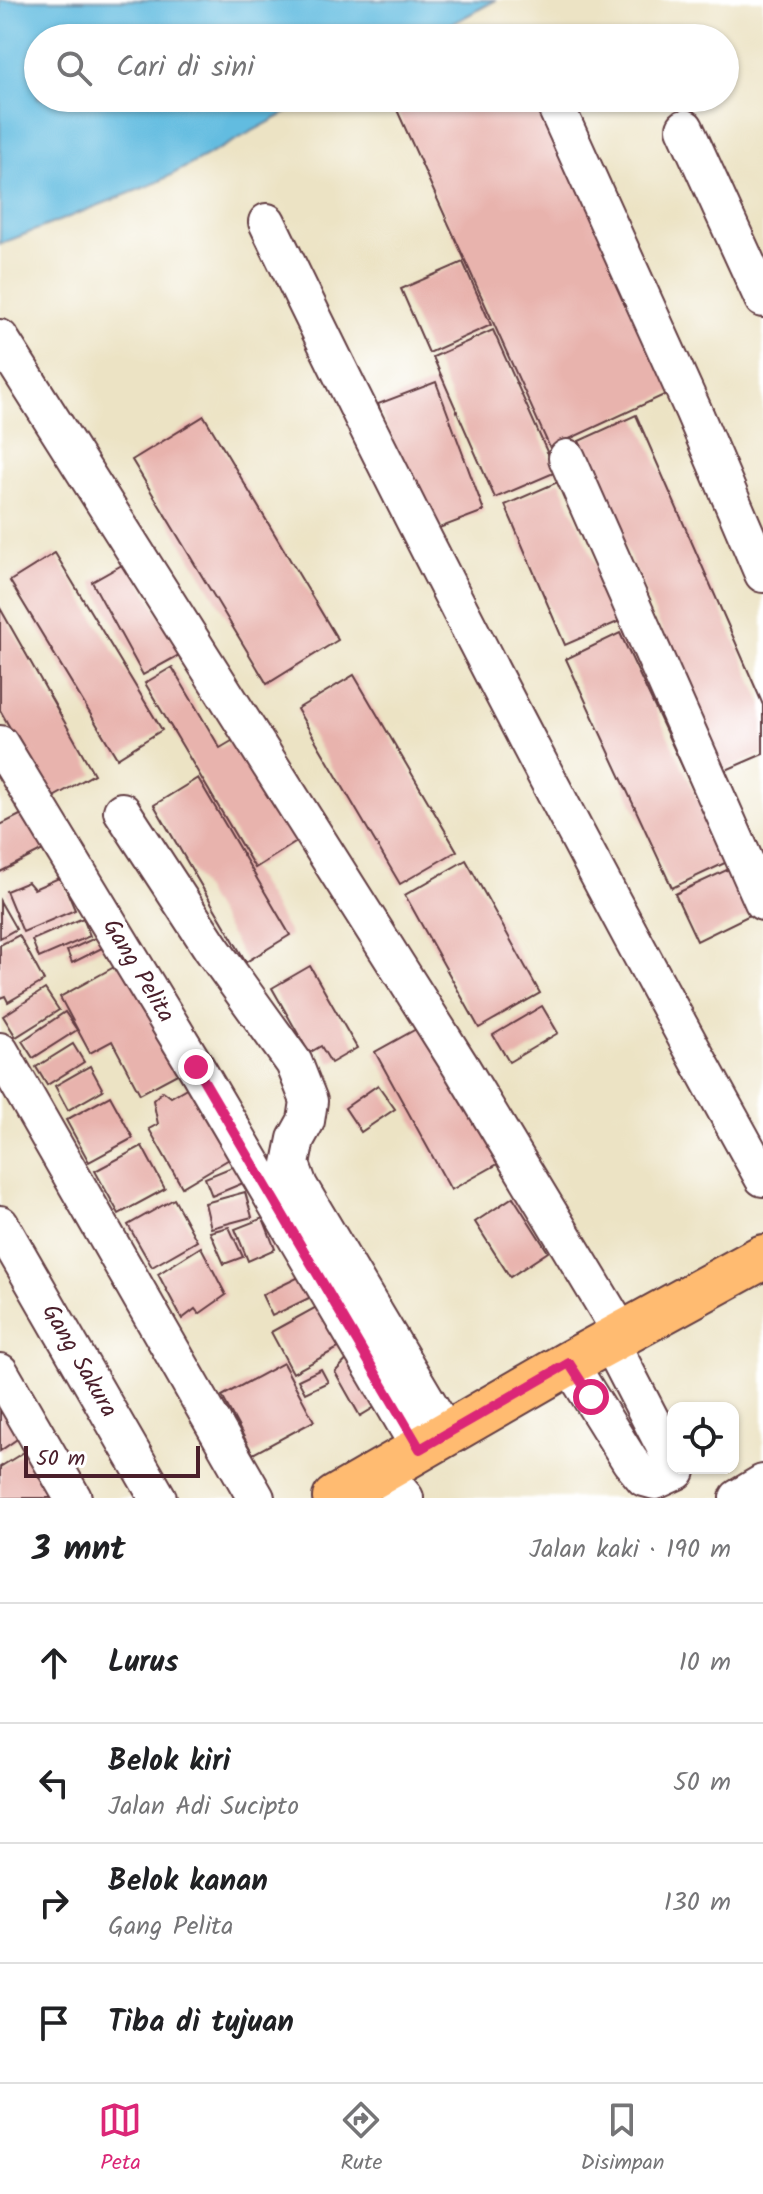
<!DOCTYPE html>
<html lang="id">
<head>
<meta charset="utf-8">
<style>
	:root { --surface:#fff; --page:#f6f6f6; --text:#202124; --muted:#757577; --line:#e0e0e0; --accent:#db2777 }
	body { margin:0; font-family:Kalam,sans-serif; background:var(--page); color:var(--text) }
	.controls { position:absolute; right:24px; bottom:24px; display:grid; overflow:hidden; border-radius:16px; box-shadow:0 2px 6px #0004 }
	.controls button { width:72px; height:72px; display:grid; place-items:center; padding:0; border:0; border-bottom:2px solid var(--line); background:var(--surface); color:var(--text); font:40px sans-serif }
	.scale { position:absolute; left:24px; bottom:20px; width:176px; box-sizing:border-box; padding-left:8px; border:4px solid #4a1f2b; border-top:0; font-size:22px; line-height:28px; white-space:nowrap; color:#4a1f2b; -webkit-text-stroke:6px #fff; paint-order:stroke }
	.stop { position:absolute; width:24px; height:24px; margin:-18px; border:6px solid #db2777; border-radius:50%; background:#fff }
	.stop.end { background:#db2777; border-color:#fff; box-shadow:0 2px 8px #0008 }
	.list { margin:0; padding:0; list-style:none }
	h2 { display:flex; justify-content:space-between; align-items:center; height:104px; margin:0; padding:0 32px; font-size:34px }
	h2 small { font-size:26px; font-weight:400; color:var(--muted) }
	.list li { display:grid; grid-template-columns:52px 1fr auto; gap:24px; align-items:center; box-sizing:border-box; height:120px; padding:0 32px; border-top:2px solid var(--line) }
	.list b { display:block; font-size:30px; white-space:nowrap }
	.list p { margin:0; font-size:26px; white-space:nowrap; color:var(--muted) }
	.list em { font-size:26px; font-style:normal; color:var(--muted) }
	.icon { flex:none; width:44px; height:44px; fill:none; stroke:currentColor; stroke-width:2; stroke-linecap:round; stroke-linejoin:round }
	.map { position:relative; flex:none; width:763px; height:1498px; overflow:hidden }
	.search { position:absolute; background:var(--surface); box-shadow:0 2px 6px #0004; left:24px; right:24px; top:24px; height:88px; display:flex; align-items:center; gap:20px; box-sizing:border-box; padding:0 28px; border-radius:44px; color:var(--muted); font-size:30px }
	.sheet { height:584px; background:var(--surface) }
	nav { display:flex; justify-content:space-around; align-items:center; box-sizing:border-box; height:112px; border-top:2px solid var(--line); background:var(--surface); font-size:22px; color:var(--muted) }
	nav a { display:grid; justify-items:center; gap:4px }
	nav .on { color:var(--accent) }
	.map>svg:first-child { display:block }
	.water { fill:#62bce0; stroke:#566e86; stroke-width:2 }
	.building { fill:#e8b3ad }
	.lines { fill:none; stroke-linecap:round; stroke-linejoin:round }
	.minor-casing { stroke:#623c42; stroke-width:40 }
	.major-casing { stroke:#623c42; stroke-width:48 }
	.minor { stroke:#fff; stroke-width:36 }
	.major { stroke:#ffbb71; stroke-width:44 }
	.route { stroke:#db2777; stroke-width:10 }
	.labels { text-anchor:middle; dominant-baseline:central; stroke-width:8; stroke-linejoin:round; paint-order:stroke }
	.street-label { font-size:24px; fill:#4a1f2b; stroke:#fff }
</style>
</head>
<body>
<div class="map">
<svg width="763" height="1498" viewBox="0 0 763 1498">
	<rect width="100%" height="100%" fill="#fff"/>
	<filter id="ink" filterUnits="userSpaceOnUse"><feTurbulence type="fractalNoise" baseFrequency=".0125" numOctaves="2"/><feDisplacementMap in="SourceGraphic" scale="16" xChannelSelector="R" yChannelSelector="G"/><feConvolveMatrix kernelMatrix="1 2 1 2 8 2 1 2 1" color-interpolation-filters="sRGB"/></filter>
	<filter id="wash" filterUnits="userSpaceOnUse"><feTurbulence type="fractalNoise" baseFrequency=".006" numOctaves="4" result="noise"/><feDisplacementMap in="SourceGraphic" scale="32" xChannelSelector="R" yChannelSelector="G"/><feGaussianBlur stdDeviation="1.8" result="paint"/><feColorMatrix in="noise" values="0 0 0 0 0 0 0 0 0 0 0 0 0 0 0 0 0 1.4 0 .05"/><feComposite in="paint" operator="in"/></filter>
	<g filter="url(#wash)">
		<rect width="100%" height="100%" fill="#ece3c4"/>
		<polygon class="water" points="0,0 496,0 426,38 38,38 38,98 314,98 158,182 0,244"/>
		<g id="blocks">
			<g class="building">
				<polygon points="423,98 546,98 677,389 550,448 397,110"/>
				<polygon points="463,262 491,325 429,353 401,289"/>
				<polygon points="493,330 556,472 495,498 433,357"/>
				<polygon points="436,382 484,511 426,533 378,404"/>
				<polygon points="636,415 763,705 763,754 724,771 579,441"/>
				<polygon points="204,416 338,640 267,684 132,460"/>
				<polygon points="560,481 620,621 565,645 505,505"/>
				<polygon points="55,553 162,730 117,758 10,581"/>
				<polygon points="129,561 181,654 143,675 92,582"/>
				<polygon points="0,608 94,774 50,799 0,710"/>
				<polygon points="620,633 727,862 672,888 566,659"/>
				<polygon points="172,667 220,748 242,735 303,838 255,868 145,683"/>
				<polygon points="354,675 457,851 400,884 297,709"/>
				<polygon points="198,778 290,935 246,962 154,805"/>
				<polygon points="22,814 53,845 0,872 0,825"/>
				<polygon points="466,860 540,993 479,1028 405,895"/>
				<polygon points="731,868 752,914 697,941 675,894"/>
				<polygon points="61,877 75,910 23,932 6,891 28,882 34,889"/>
				<polygon points="0,901 16,929 0,938"/>
				<polygon points="83,918 90,936 39,958 32,940"/>
				<polygon points="19,935 44,981 8,1002 5,996 0,998 0,945"/>
				<polygon points="99,936 104,947 72,963 67,951"/>
				<polygon points="125,961 183,1071 140,1094 112,1041 90,1053 60,997"/>
				<polygon points="310,966 357,1048 331,1063 321,1046 309,1053 272,988"/>
				<polygon points="45,989 59,1010 16,1037 3,1016"/>
				<polygon points="542,1006 558,1033 509,1062 493,1035"/>
				<polygon points="65,1012 77,1030 33,1058 22,1041"/>
				<polygon points="427,1023 503,1161 451,1190 375,1052"/>
				<polygon points="73,1044 84,1062 47,1085 36,1067"/>
				<polygon points="90,1066 103,1090 68,1110 55,1086"/>
				<polygon points="195,1083 236,1155 182,1187 149,1129 158,1124 153,1100 163,1091 171,1097"/>
				<polygon points="378,1085 395,1109 361,1132 345,1108"/>
				<polygon points="110,1096 133,1138 89,1162 66,1120"/>
				<polygon points="142,1146 165,1189 119,1214 95,1171"/>
				<polygon points="242,1163 243,1183 212,1196 205,1178"/>
				<polygon points="245,1192 252,1217 211,1228 205,1203"/>
				<polygon points="513,1197 548,1252 510,1277 475,1222"/>
				<polygon points="174,1199 197,1241 152,1267 128,1225"/>
				<polygon points="263,1218 275,1249 248,1261 235,1229"/>
				<polygon points="229,1227 243,1257 224,1264 210,1232"/>
				<polygon points="201,1247 226,1295 199,1314 195,1309 182,1319 158,1274"/>
				<polygon points="301,1276 311,1297 272,1316 262,1295"/>
				<polygon points="320,1305 342,1346 293,1373 271,1332"/>
				<polygon points="356,1350 385,1401 360,1416 335,1372"/>
				<polygon points="283,1363 314,1421 253,1454 222,1396"/>
				<polygon points="321,1369 328,1382 305,1393 298,1380"/>
				<polygon points="0,1403 20,1437 0,1451"/>
				<polygon points="29,1449 60,1498 0,1498 0,1467"/>
			</g>
		</g>
	</g>
	<g filter="url(#ink)">
		<use href="#blocks" fill-opacity="0" stroke="#623c42" stroke-width="2"/>
		<g class="lines">
			<g class="minor-casing">
				<g id="minor">
					<polyline points="552,98 693,410 763,574"/>
					<polyline points="685,128 763,299"/>
					<path d="M 267,222 C 423,546 589,864 763,1178"/>
					<polyline points="0,338 463,1070 622,1334"/>
					<polyline points="567,458 763,902"/>
					<polyline points="0,744 196,1067 420,1449"/>
					<polyline points="122,811 212,949 294,1063 309,1101 306,1121 296,1139 291,1164 299,1186 446,1433"/>
					<polyline points="0,1051 256,1498"/>
					<polyline points="0,1224 158,1498"/>
					<polyline points="610,1341 673,1463"/>
					<polyline points="569,1363 630,1461 644,1478 655,1481 677,1471"/>
					<polyline points="0,1372 73,1498"/>
					<polyline points="382,1471 405,1498"/>
					<polyline points="738,1498 763,1483"/>
				</g>
			</g>
			<g class="major-casing">
				<polyline id="major" points="335,1498 569,1363 763,1257"/>
			</g>
			<use href="#minor" class="minor"/>
			<use href="#major" class="major"/>
		</g>
	</g>
	<g class="lines" filter="url(#ink)">
		<polyline class="route" points="196,1067 420,1449 569,1363 591,1397"/>
	</g>
	<g class="labels">
		<g class="street-label">
			<text transform="translate(138 971) rotate(59)">Gang Pelita</text>
			<text transform="translate(79 1361) rotate(60)">Gang Sakura</text>
		</g>
	</g>
</svg>
<div class="controls">
<button><svg class="icon" aria-label="locate" viewBox="0 0 24 24"><circle cx="12" cy="12" r="6"/><path d="M12 2v4M12 18v4M2 12h4M18 12h4"/></svg></button>
</div>
<div class="scale">50 m</div>
<div class="stop" style="left:591px;top:1397px"></div>
<div class="stop end" style="left:196px;top:1067px"></div>
<div class="search"><svg class="icon" aria-label="search" viewBox="0 0 24 24"><circle cx="10" cy="10" r="6"/><path d="M15 15l6 6"/></svg>Cari di sini</div>
</div>
<section class="sheet">
<h2>3 mnt<small>Jalan kaki · 190 m</small></h2>
<ul class="list">
<li><svg class="icon" aria-label="ahead" viewBox="0 0 24 24"><path d="M12 20V5M6 11l6-6 6 6"/></svg><div><b>Lurus</b></div><em>10 m</em></li>
<li><svg class="icon" aria-label="left" viewBox="0 0 24 24"><path d="M17 20v-9H6M10 6l-5 5 5 5"/></svg><div><b>Belok kiri</b><p>Jalan Adi Sucipto</p></div><em>50 m</em></li>
<li><svg class="icon" aria-label="right" viewBox="0 0 24 24"><path d="M7 20v-9h11M14 6l5 5-5 5"/></svg><div><b>Belok kanan</b><p>Gang Pelita</p></div><em>130 m</em></li>
<li><svg class="icon" aria-label="arrive" viewBox="0 0 24 24"><path d="M6 21V4h12l-3 4 3 4H6"/></svg><div><b>Tiba di tujuan</b></div></li>
</ul>
</section>
<nav>
<a class="on"><svg class="icon" aria-label="map" viewBox="0 0 24 24"><path d="M3 6l6-2 6 2 6-2v14l-6 2-6-2-6 2zM9 4v14M15 6v14"/></svg>Peta</a>
<a><svg class="icon" aria-label="directions" viewBox="0 0 24 24"><path d="M12 3l9 9-9 9-9-9zM9 14v-3h6M13 9l2 2-2 2"/></svg>Rute</a>
<a><svg class="icon" aria-label="saved" viewBox="0 0 24 24"><path d="M7 4h10v16l-5-4-5 4z"/></svg>Disimpan</a>
</nav>
</body>
</html>
